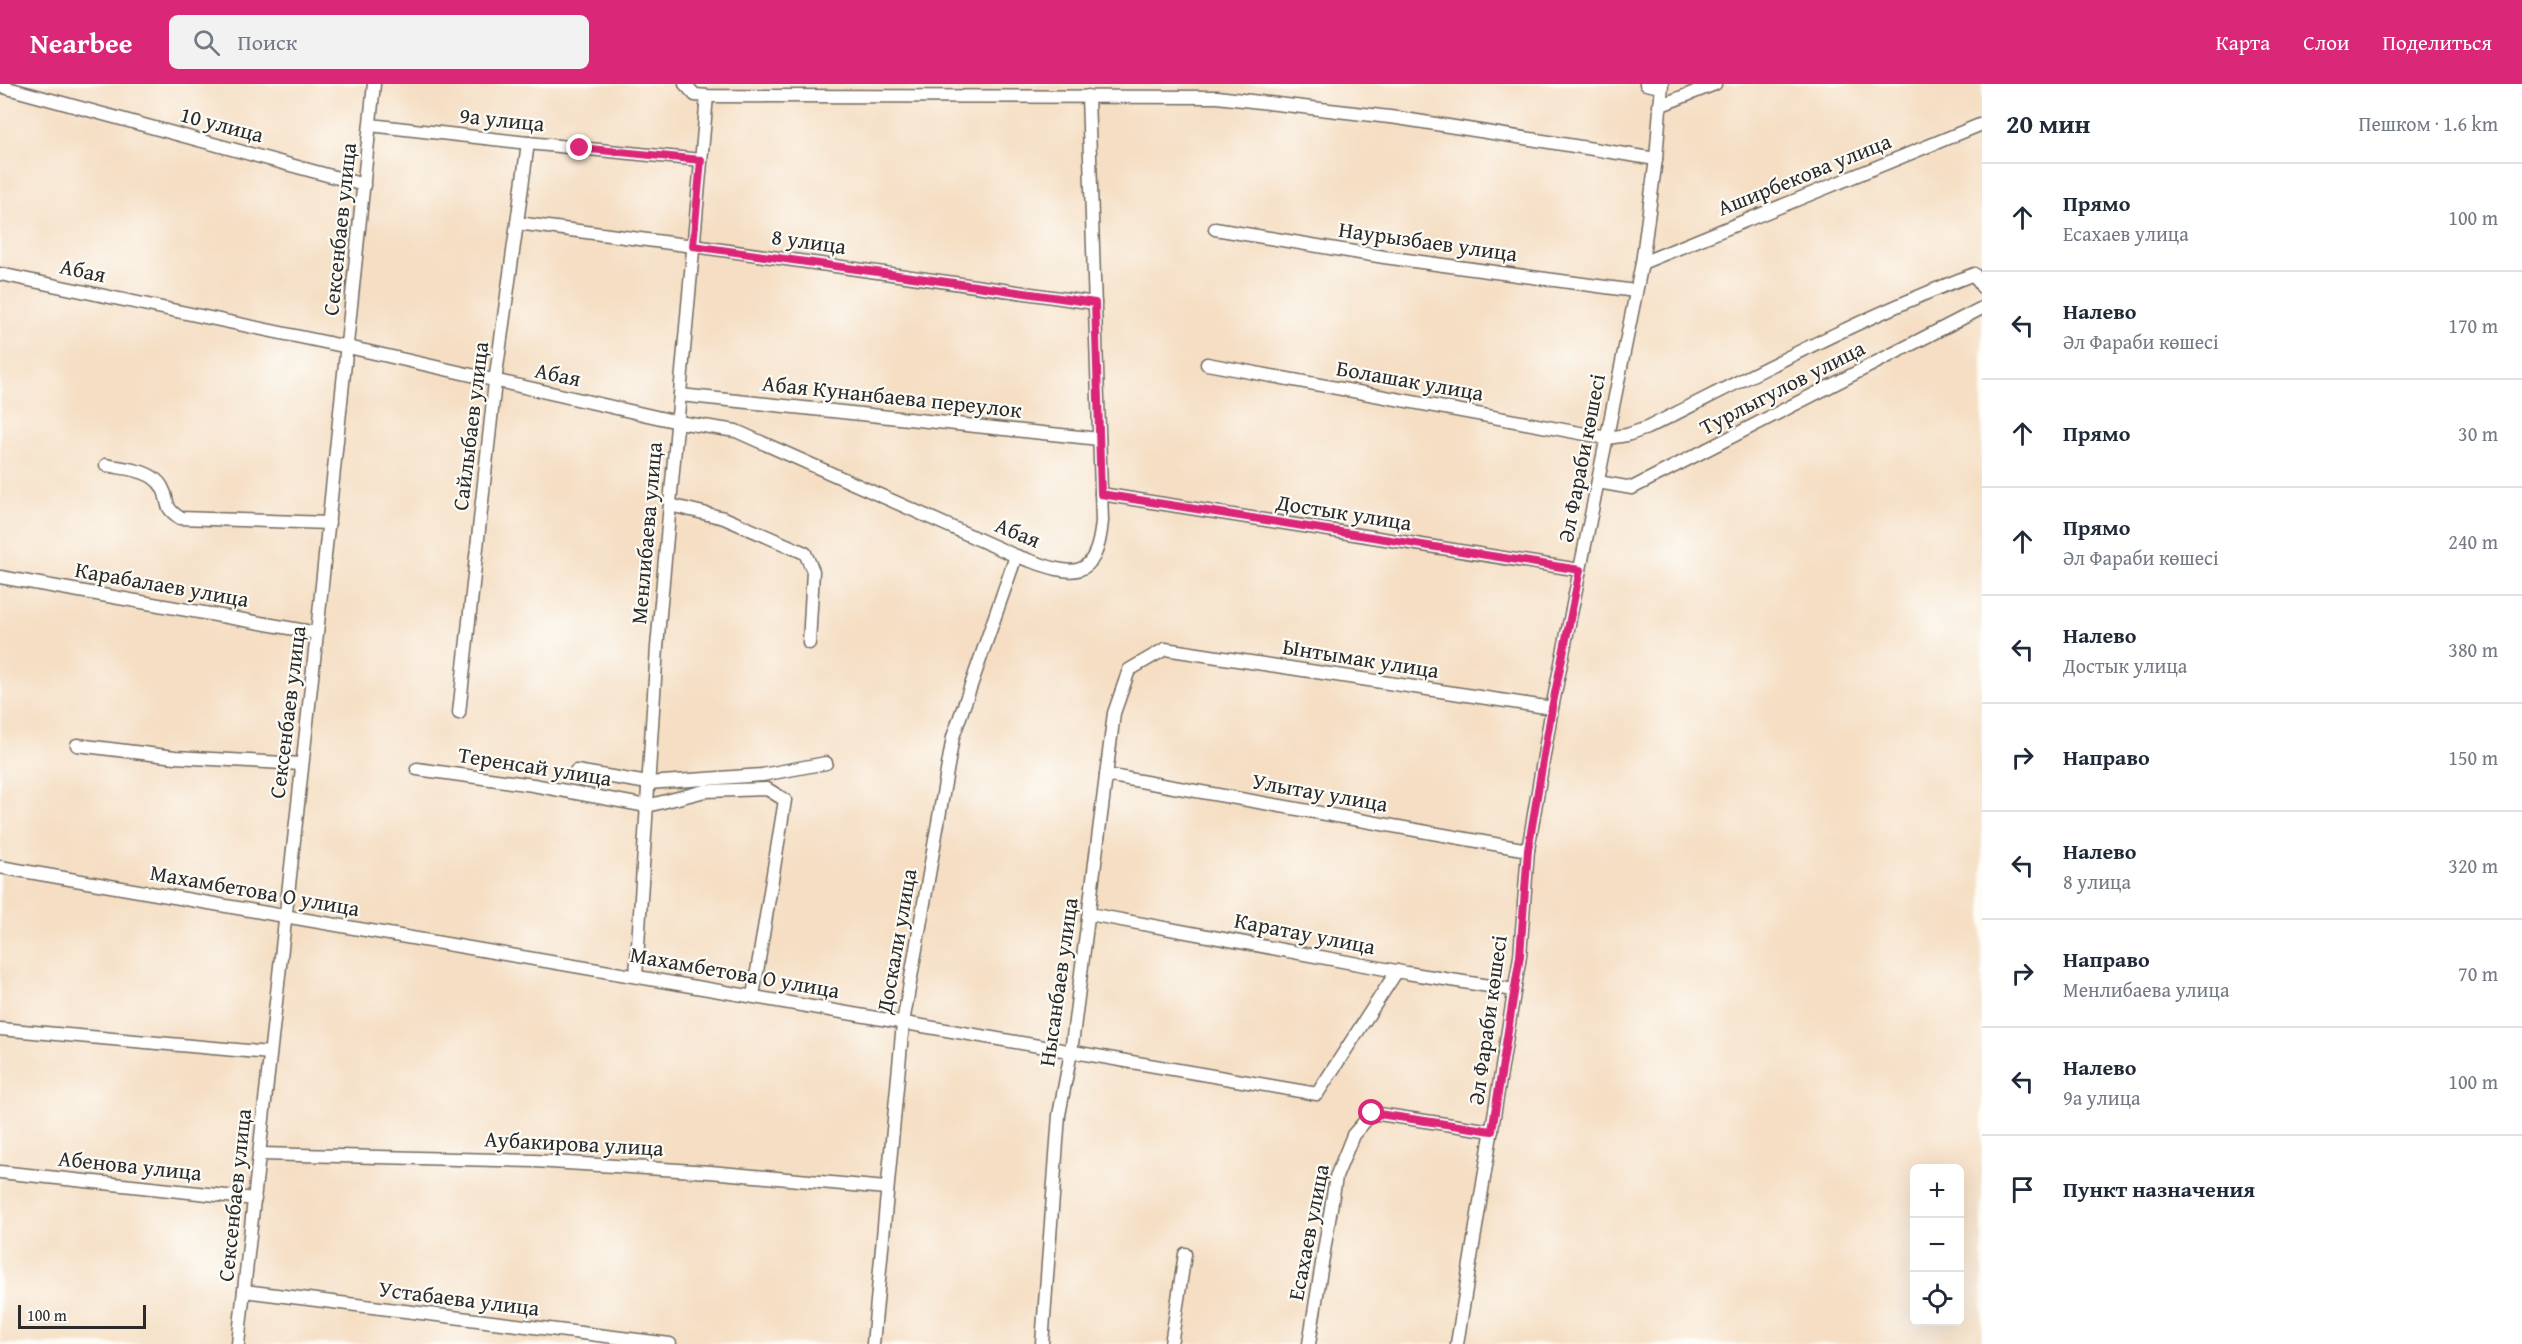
<!DOCTYPE html>
<html lang="ru">
<head>
<meta charset="utf-8">
<style>
	:root { --surface:#fff; --page:#f2f2f3; --text:#1f2937; --muted:#747a83; --line:#e0e1e3; --accent:#db2777 }
	body { margin:0; font-family:"Gentium Book Plus",serif; background:var(--page); color:var(--text) }
	.controls { position:absolute; right:18px; bottom:18px; display:grid; overflow:hidden; border-radius:9px; box-shadow:0 6px 24px #0002 }
	.controls button { width:54px; height:54px; display:grid; place-items:center; padding:0; border:0; border-bottom:2px solid var(--line); background:var(--surface); color:var(--text); font:30px sans-serif }
	.scale { position:absolute; left:18px; bottom:15px; width:128px; box-sizing:border-box; padding-left:6px; border:3px solid #2b2b2b; border-top:0; font-size:16px; line-height:21px; white-space:nowrap; color:#2b2b2b; -webkit-text-stroke:4px #fdfcf7; paint-order:stroke }
	.stop { position:absolute; width:18px; height:18px; margin:-14px; border:4px solid #db2777; border-radius:50%; background:#fff }
	.stop.end { background:#db2777; border-color:#fff; box-shadow:0 2px 6px #0008 }
	.list { margin:0; padding:0; list-style:none }
	h2 { display:flex; justify-content:space-between; align-items:center; height:78px; margin:0; padding:0 24px; font-size:26px }
	h2 small { font-size:20px; font-weight:400; color:var(--muted) }
	.list li { display:grid; grid-template-columns:39px 1fr auto; gap:18px; align-items:center; box-sizing:border-box; height:108px; padding:0 24px; border-top:2px solid var(--line) }
	.list b { display:block; font-size:22px; white-space:nowrap }
	.list p { margin:0; font-size:20px; white-space:nowrap; color:var(--muted) }
	.list em { font-size:20px; font-style:normal; color:var(--muted) }
	.icon { flex:none; width:33px; height:33px; fill:none; stroke:currentColor; stroke-width:2; stroke-linecap:round; stroke-linejoin:round }
	.map { position:relative; flex:none; width:1982px; height:1260px; overflow:hidden }
	header { display:flex; align-items:center; gap:36px; box-sizing:border-box; height:84px; padding:0 30px; background:var(--accent); color:#fff }
	header strong { font-size:28px }
	nav { display:flex; gap:33px; margin-inline-start:auto; font-size:21px }
	.search { width:420px; height:54px; background:var(--page); display:flex; align-items:center; gap:15px; box-sizing:border-box; padding:0 21px; border-radius:9px; color:var(--muted); font-size:22px }
	main { display:flex }
	aside { flex:1; background:var(--surface) }
	.map>svg:first-child { display:block }
	.lines { fill:none; stroke-linecap:round; stroke-linejoin:round }
	.minor-casing { stroke:#726a60; stroke-width:15 }
	.minor { stroke:#fff; stroke-width:12 }
	.route { stroke:#db2777; stroke-width:8 }
	.labels { text-anchor:middle; dominant-baseline:central; stroke-width:4.5; stroke-linejoin:round; paint-order:stroke }
	.street-label { font-size:22px; fill:#2b2b2b; stroke:#fdfcf7 }
</style>
</head>
<body>
<header>
<strong>Nearbee</strong>
<div class="search"><svg class="icon" aria-label="search" viewBox="0 0 24 24"><circle cx="10" cy="10" r="6"/><path d="M15 15l6 6"/></svg>Поиск</div>
<nav><a>Карта</a><a>Слои</a><a>Поделиться</a></nav>
</header>
<main>
<div class="map">
<svg width="1982" height="1260" viewBox="0 0 1982 1260">
	<rect width="100%" height="100%" fill="#fdfcf7"/>
	<filter id="ink" filterUnits="userSpaceOnUse"><feTurbulence type="fractalNoise" baseFrequency=".0167" numOctaves="2"/><feDisplacementMap in="SourceGraphic" scale="12" xChannelSelector="R" yChannelSelector="G"/><feConvolveMatrix kernelMatrix="1 2 1 2 8 2 1 2 1" color-interpolation-filters="sRGB"/></filter>
	<filter id="wash" filterUnits="userSpaceOnUse"><feTurbulence type="fractalNoise" baseFrequency=".008" numOctaves="4" result="noise"/><feDisplacementMap in="SourceGraphic" scale="24" xChannelSelector="R" yChannelSelector="G"/><feGaussianBlur stdDeviation="1.35" result="paint"/><feColorMatrix in="noise" values="0 0 0 0 0 0 0 0 0 0 0 0 0 0 0 0 0 1.4 0 .05"/><feComposite in="paint" operator="in"/></filter>
	<g filter="url(#wash)">
		<rect width="100%" height="100%" fill="#f5dec3"/>
	</g>
	<g filter="url(#ink)">
		<g class="lines">
			<g class="minor-casing">
				<g id="minor">
					<polyline points="685,0 695,11 707,12 1217,13 1398,34 1656,75"/>
					<polyline points="1646,0 1661,3"/>
					<polyline points="0,2 364,101"/>
					<polyline points="1659,22 1715,0"/>
					<polyline points="370,41 528,59 701,76"/>
					<polyline points="517,139 701,163 1095,219"/>
					<polyline points="1215,145 1384,173 1635,207"/>
					<polyline points="1642,179 1982,40"/>
					<path d="M 0,190 L 348,263 L 678,338 L 736,347 L 1016,472 C 1065,488 1096,506 1102,437 L 1088,12"/>
					<path d="M 1207,280 L 1607,354 L 1627,351 L 1647,344 C 1755,290 1862,233 1974,190 L 1982,203"/>
					<polyline points="680,311 1099,355"/>
					<path d="M 106,381 C 124,385 152,385 162,403 C 171,418 161,421 180,434 L 329,439"/>
					<polyline points="1598,398 1632,404 1982,224"/>
					<polyline points="1101,410 1580,486"/>
					<polyline points="670,421 724,434 805,469 813,487 809,559"/>
					<polyline points="0,493 317,549"/>
					<polyline points="459,629 495,298 528,59"/>
					<polyline points="77,661 175,673 302,680"/>
					<polyline points="417,685 533,701 647,722 705,707 767,705 785,716 753,912"/>
					<polyline points="576,687 648,699 762,691 826,679"/>
					<polyline points="1106,691 1528,766"/>
					<polyline points="0,783 1317,1010 1397,887"/>
					<polyline points="1089,830 1407,889 1514,906"/>
					<polyline points="636,892 657,563 707,12"/>
					<polyline points="0,945 270,969"/>
					<polyline points="260,1070 535,1077 710,1088 886,1104"/>
					<polyline points="0,1088 255,1115"/>
					<polyline points="244,1207 670,1260"/>
					<polyline points="238,1260 317,549 374,0"/>
					<polyline points="873,1260 903,939 953,653 1016,472"/>
					<polyline points="1042,1260 1059,1031 1071,968 1114,629 1129,586 1165,565 1552,624"/>
					<polyline points="1171,1260 1185,1170"/>
					<polyline points="1309,1260 1336,1093 1353,1051 1372,1029 1492,1047"/>
					<polyline points="1457,1260 1520,872 1528,766 1552,624 1642,179 1656,75 1662,0"/>
				</g>
			</g>
			<use href="#minor" class="minor"/>
		</g>
	</g>
	<g class="lines" filter="url(#ink)">
		<polyline class="route" points="580,64 701,76 693,162 1095,219 1101,410 1580,486 1552,624 1528,766 1520,872 1492,1047 1372,1029"/>
	</g>
	<g class="labels">
		<g class="street-label">
			<text transform="translate(502 35) rotate(6)">9а улица</text>
			<text transform="translate(222 40) rotate(15)">10 улица</text>
			<text transform="translate(1804 90) rotate(-22)">Аширбекова улица</text>
			<text transform="translate(339 145) rotate(-84)">Сексенбаев улица</text>
			<text transform="translate(809 157) rotate(8)">8 улица</text>
			<text transform="translate(1428 157) rotate(8)">Наурызбаев улица</text>
			<text transform="translate(83 186) rotate(12)">Абая</text>
			<text transform="translate(558 290) rotate(12)">Абая</text>
			<text transform="translate(1410 296) rotate(10)">Болашак улица</text>
			<text transform="translate(1782 303) rotate(-27)">Турлыгулов улица</text>
			<text transform="translate(892 312) rotate(6)">Абая Кунанбаева переулок</text>
			<text transform="translate(470 342) rotate(-83)">Сайлыбаев улица</text>
			<text transform="translate(1581 374) rotate(-79)">Әл Фараби көшесі</text>
			<text transform="translate(1344 428) rotate(9)">Достык улица</text>
			<text transform="translate(1018 448) rotate(22)">Абая</text>
			<text transform="translate(646 449) rotate(-85)">Менлибаева улица</text>
			<text transform="translate(162 500) rotate(10)">Карабалаев улица</text>
			<text transform="translate(1361 574) rotate(9)">Ынтымак улица</text>
			<text transform="translate(287 628) rotate(-83)">Сексенбаев улица</text>
			<text transform="translate(535 682) rotate(9)">Теренсай улица</text>
			<text transform="translate(1320 708) rotate(10)">Улытау улица</text>
			<text transform="translate(255 806) rotate(10)">Махамбетова О улица</text>
			<text transform="translate(1305 849) rotate(11)">Каратау улица</text>
			<text transform="translate(896 857) rotate(-80)">Доскали улица</text>
			<text transform="translate(735 888) rotate(10)">Махамбетова О улица</text>
			<text transform="translate(1058 898) rotate(-82)">Нысанбаев улица</text>
			<text transform="translate(1487 936) rotate(-82)">Әл Фараби көшесі</text>
			<text transform="translate(574 1059) rotate(3)">Аубакирова улица</text>
			<text transform="translate(130 1081) rotate(6)">Абенова улица</text>
			<text transform="translate(234 1111) rotate(-84)">Сексенбаев улица</text>
			<text transform="translate(1308 1148) rotate(-79)">Есахаев улица</text>
			<text transform="translate(459 1214) rotate(7)">Устабаева улица</text>
		</g>
	</g>
</svg>
<div class="controls">
<button>+</button>
<button>−</button>
<button><svg class="icon" aria-label="locate" viewBox="0 0 24 24"><circle cx="12" cy="12" r="6"/><path d="M12 2v4M12 18v4M2 12h4M18 12h4"/></svg></button>
</div>
<div class="scale">100 m</div>
<div class="stop" style="left:1372px;top:1029px"></div>
<div class="stop end" style="left:580px;top:64px"></div>
</div>
<aside>
<h2>20 мин<small>Пешком · 1.6 km</small></h2>
<ul class="list">
<li><svg class="icon" aria-label="ahead" viewBox="0 0 24 24"><path d="M12 20V5M6 11l6-6 6 6"/></svg><div><b>Прямо</b><p>Есахаев улица</p></div><em>100 m</em></li>
<li><svg class="icon" aria-label="left" viewBox="0 0 24 24"><path d="M17 20v-9H6M10 6l-5 5 5 5"/></svg><div><b>Налево</b><p>Әл Фараби көшесі</p></div><em>170 m</em></li>
<li><svg class="icon" aria-label="ahead" viewBox="0 0 24 24"><path d="M12 20V5M6 11l6-6 6 6"/></svg><div><b>Прямо</b></div><em>30 m</em></li>
<li><svg class="icon" aria-label="ahead" viewBox="0 0 24 24"><path d="M12 20V5M6 11l6-6 6 6"/></svg><div><b>Прямо</b><p>Әл Фараби көшесі</p></div><em>240 m</em></li>
<li><svg class="icon" aria-label="left" viewBox="0 0 24 24"><path d="M17 20v-9H6M10 6l-5 5 5 5"/></svg><div><b>Налево</b><p>Достык улица</p></div><em>380 m</em></li>
<li><svg class="icon" aria-label="right" viewBox="0 0 24 24"><path d="M7 20v-9h11M14 6l5 5-5 5"/></svg><div><b>Направо</b></div><em>150 m</em></li>
<li><svg class="icon" aria-label="left" viewBox="0 0 24 24"><path d="M17 20v-9H6M10 6l-5 5 5 5"/></svg><div><b>Налево</b><p>8 улица</p></div><em>320 m</em></li>
<li><svg class="icon" aria-label="right" viewBox="0 0 24 24"><path d="M7 20v-9h11M14 6l5 5-5 5"/></svg><div><b>Направо</b><p>Менлибаева улица</p></div><em>70 m</em></li>
<li><svg class="icon" aria-label="left" viewBox="0 0 24 24"><path d="M17 20v-9H6M10 6l-5 5 5 5"/></svg><div><b>Налево</b><p>9а улица</p></div><em>100 m</em></li>
<li><svg class="icon" aria-label="arrive" viewBox="0 0 24 24"><path d="M6 21V4h12l-3 4 3 4H6"/></svg><div><b>Пункт назначения</b></div></li>
</ul>
</aside>
</main>
</body>
</html>
